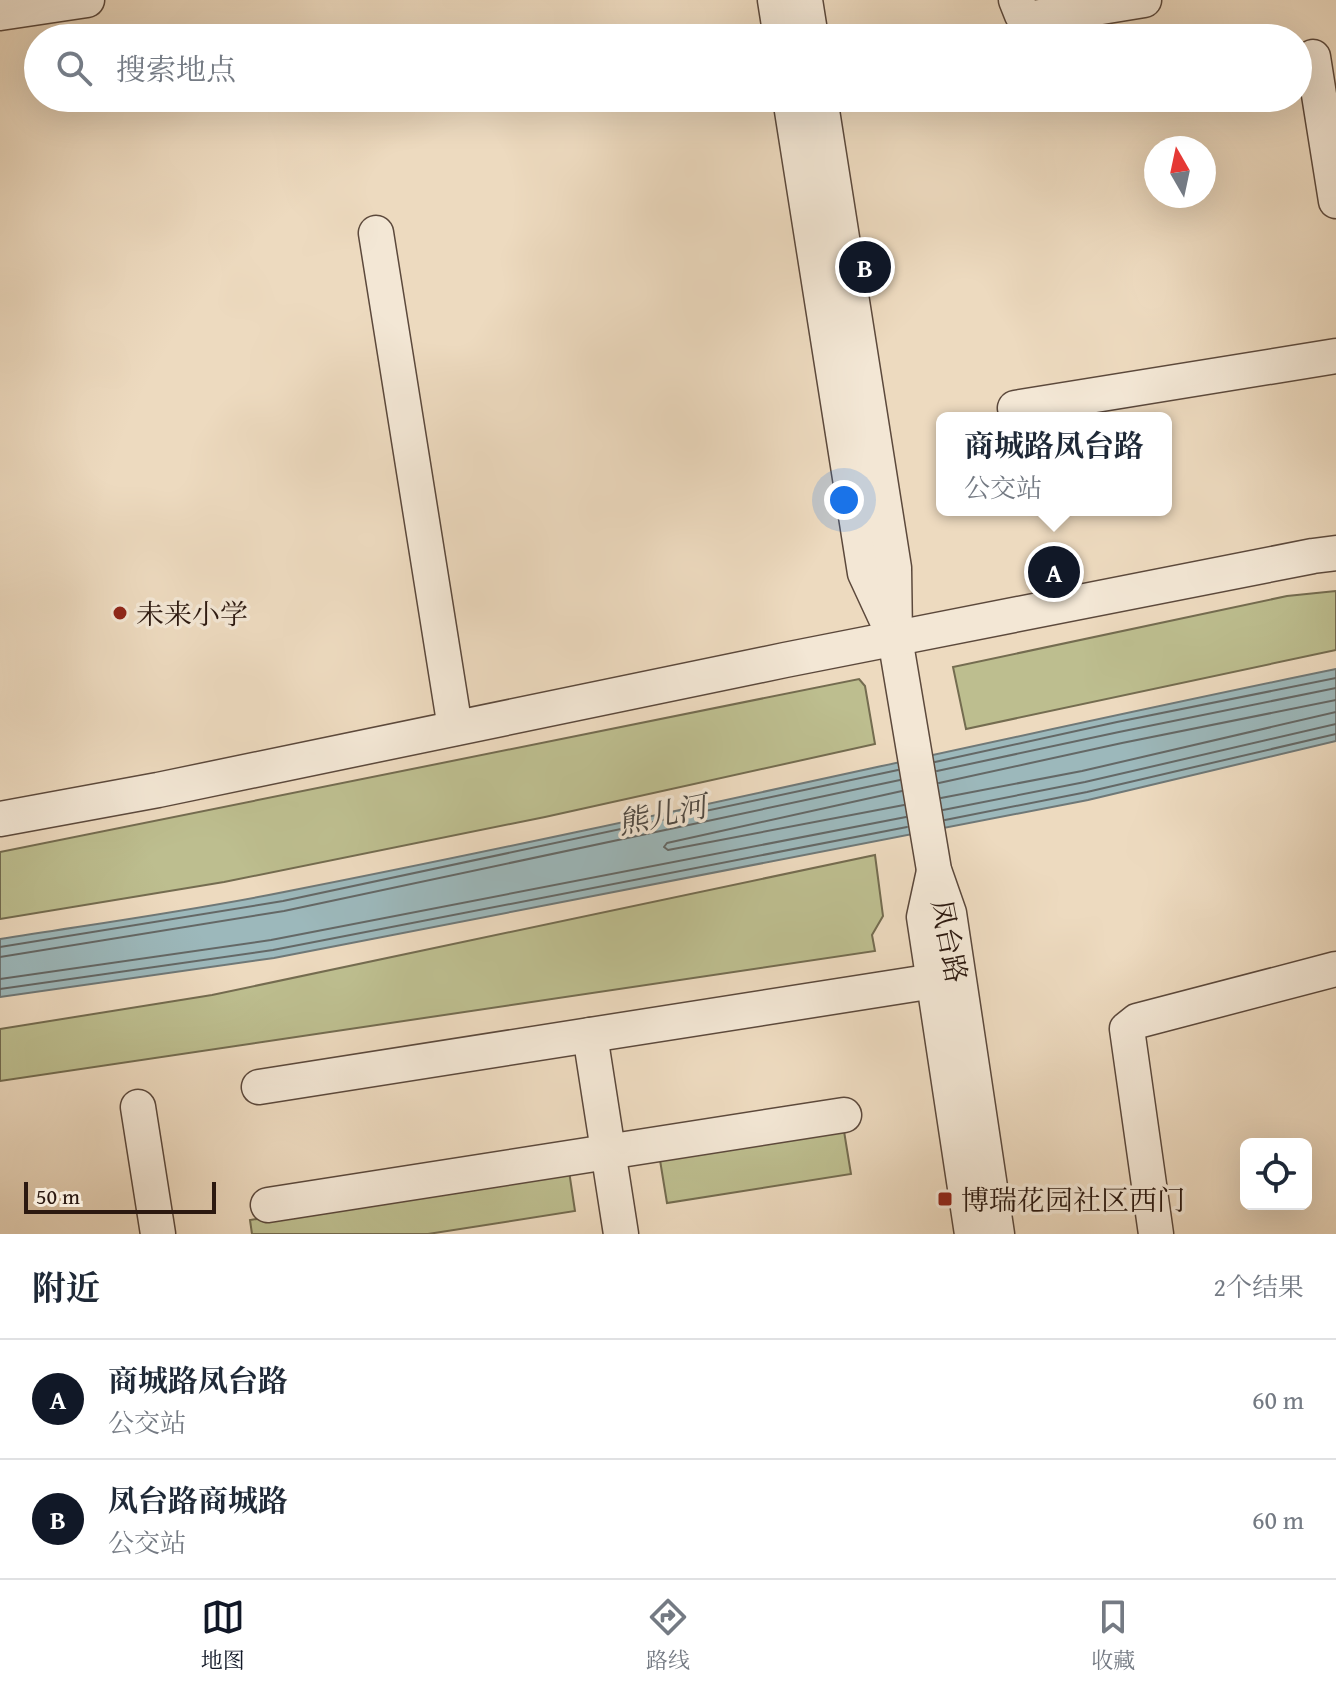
<!DOCTYPE html>
<html lang="zh">
<head>
<meta charset="utf-8">
<style>
	:root { --surface:#fff; --page:#f6f6f7; --text:#1f2937; --muted:#747a83; --line:#e0e1e3; --accent:#111827 }
	body { margin:0; font-family:"Gentium Book Plus","Noto Serif SC",serif; background:var(--page); color:var(--text) }
	.controls { position:absolute; right:24px; bottom:24px; display:grid; overflow:hidden; border-radius:12px; box-shadow:0 8px 32px #0002 }
	.controls button { width:72px; height:72px; display:grid; place-items:center; padding:0; border:0; border-bottom:2px solid var(--line); background:var(--surface); color:var(--text); font:40px sans-serif }
	.compass { position:absolute; left:1144px; top:136px; width:72px; height:72px; border-radius:50%; background:var(--surface); box-shadow:0 8px 32px #0002; rotate:351deg }
	.scale { position:absolute; left:24px; bottom:20px; width:192px; box-sizing:border-box; padding-left:8px; border:4px solid #2c1910; border-top:0; font-size:22px; line-height:28px; white-space:nowrap; color:#2c1910; -webkit-text-stroke:6px #f3e7d5; paint-order:stroke }
	.you { position:absolute; left:844px; top:500px; width:28px; height:28px; margin:-20px; border:6px solid #fff; border-radius:50%; background:#1a73e8; box-shadow:0 0 0 12px #1a73e833 }
	.badge { display:grid; place-items:center; width:52px; height:52px; border-radius:50%; background:var(--accent); color:#fff; font-size:26px; font-weight:700 }
	.pin { position:absolute; translate:-50% -50%; border:4px solid #fff; box-shadow:0 2px 8px #0006 }
	.popup { position:absolute; left:936px; top:412px; width:236px; height:104px; box-sizing:border-box; display:grid; place-content:center; border-radius:12px; background:var(--surface); filter:drop-shadow(0 2px 6px #0005); font-size:26px; white-space:nowrap; color:var(--muted) }
	.popup b { font-size:30px; color:var(--text) }
	.popup::after { content:''; position:absolute; left:50%; top:100%; margin-left:-16px; border:16px solid transparent; border-top-color:var(--surface) }
	.list { margin:0; padding:0; list-style:none }
	h2 { display:flex; justify-content:space-between; align-items:center; height:104px; margin:0; padding:0 32px; font-size:34px }
	h2 small { font-size:26px; font-weight:400; color:var(--muted) }
	.list li { display:grid; grid-template-columns:52px 1fr auto; gap:24px; align-items:center; box-sizing:border-box; height:120px; padding:0 32px; border-top:2px solid var(--line) }
	.list b { display:block; font-size:30px; white-space:nowrap }
	.list p { margin:0; font-size:26px; white-space:nowrap; color:var(--muted) }
	.list em { font-size:26px; font-style:normal; color:var(--muted) }
	.icon { flex:none; width:44px; height:44px; fill:none; stroke:currentColor; stroke-width:2; stroke-linecap:round; stroke-linejoin:round }
	.map { position:relative; flex:none; width:1336px; height:1234px; overflow:hidden }
	.search { position:absolute; background:var(--surface); box-shadow:0 8px 32px #0002; left:24px; right:24px; top:24px; height:88px; display:flex; align-items:center; gap:20px; box-sizing:border-box; padding:0 28px; border-radius:44px; color:var(--muted); font-size:30px }
	.sheet { height:344px; background:var(--surface) }
	nav { display:flex; justify-content:space-around; align-items:center; box-sizing:border-box; height:112px; border-top:2px solid var(--line); background:var(--surface); font-size:22px; color:var(--muted) }
	nav a { display:grid; justify-items:center; gap:4px }
	nav .on { color:var(--accent) }
	.map>svg:first-child { display:block }
	.green { fill:#bdbe8f; stroke:#746c50; stroke-width:2 }
	.water { fill:#9cb8bb; stroke:#6f7877; stroke-width:2 }
	.lines { fill:none; stroke-linecap:round; stroke-linejoin:round }
	.shore { stroke:#646866; stroke-width:2 }
	.minor-casing { stroke:#5c493c; stroke-width:37 }
	.minor { stroke:#f3e7d5; stroke-width:34 }
	.poi-dot { fill:#8f2418; stroke:#f3e7d5; stroke-width:3 }
	.labels { text-anchor:middle; dominant-baseline:central; stroke-width:7; stroke-linejoin:round; paint-order:stroke }
	.poi-label { font-size:28px; fill:#2c1910; stroke:#f3e7d5; text-anchor:start }
	.street-label { font-size:28px; fill:#2c1910; stroke:#f3e7d5 }
	.water-label { font-size:30px; font-style:italic; fill:#4e4943; stroke:#f3e7d5 }
</style>
</head>
<body>
<div class="map">
<svg width="1336" height="1234" viewBox="0 0 1336 1234">
	<rect width="100%" height="100%" fill="#eddabf"/>
	<filter id="stains"><feTurbulence type="fractalNoise" baseFrequency=".0025" numOctaves="4"/><feColorMatrix values="0 0 0 0 .2 0 0 0 0 .09 0 0 0 0 .02 0 0 0 .5 -.17"/></filter>
	<radialGradient id="worn" r=".72"><stop offset=".6" stop-color="#630" stop-opacity="0"/><stop offset="1" stop-color="#630" stop-opacity=".3"/></radialGradient>
	<g class="green">
		<polygon points="1336,591 1336,650 966,729 953,667 1287,596"/>
		<polygon points="859,679 865,686 875,744 545,817 224,882 0,919 0,852"/>
		<polygon points="875,855 883,916 872,935 875,951 0,1081 0,1029 212,995"/>
		<polygon points="843,1125 851,1174 667,1203 659,1154"/>
		<polygon points="569,1171 575,1211 428,1234 252,1234 250,1220"/>
	</g>
	<path class="water" d="M 1336,669 L 1336,741 L 1088,800 L 274,958 L 0,997 L 0,939 C 94,924 190,911 284,892 C 636,823 985,741 1336,669 Z"/>
	<g class="lines">
		<g class="shore">
			<polyline points="935,762 1117,722 1336,678"/>
			<polyline points="937,771 1119,732 1336,688"/>
			<polyline points="939,783 1122,743 1336,700"/>
			<polyline points="902,791 667,843 664,847 668,850 904,805"/>
			<polyline points="941,798 1082,771 1336,712"/>
			<polyline points="943,810 1085,782 1336,724"/>
			<polyline points="945,820 1087,792 1336,734"/>
			<polyline points="0,947 283,901 898,770"/>
			<polyline points="0,957 284,911 900,780"/>
			<polyline points="0,979 271,940 906,817"/>
			<polyline points="0,989 273,950 907,827"/>
		</g>
		<g class="minor-casing">
			<g id="minor">
				<polyline points="775,0 781,38"/>
				<polyline points="805,0 811,38"/>
				<polyline points="1016,0 1022,15 1034,18 1144,0"/>
				<polyline points="0,13 87,0"/>
				<polyline points="1313,57 1336,201"/>
				<polyline points="790,98 865,573 890,627"/>
				<polyline points="820,98 894,568 895,638 934,870 949,913 997,1234"/>
				<polyline points="376,233 455,728"/>
				<polyline points="1015,408 1336,356"/>
				<polyline points="0,819 158,790 785,660 1313,556 1336,553"/>
				<polyline points="934,871 924,917 972,1234"/>
				<polyline points="590,1035 621,1234"/>
				<polyline points="259,1087 934,981"/>
				<polyline points="138,1107 158,1234"/>
				<polyline points="268,1205 844,1115"/>
				<polyline points="1156,1234 1127,1029 1137,1021 1336,969"/>
			</g>
		</g>
		<use href="#minor" class="minor"/>
	</g>
	<g class="poi-dot">
		<circle cx="120" cy="613" r="8"/>
		<rect x="937" y="1191" width="16" height="16" rx="4"/>
	</g>
	<g class="labels">
		<g class="poi-label">
			<text x="136" y="613">未来小学</text>
			<text x="961" y="1199">博瑞花园社区西门</text>
		</g>
		<g class="street-label">
			<text transform="translate(950 941) rotate(79)">凤台路</text>
		</g>
		<g class="water-label">
			<text transform="translate(662 814) rotate(-12)">熊儿河</text>
		</g>
	</g>
	<rect width="100%" height="100%" filter="url(#stains)"/>
	<rect width="100%" height="100%" fill="url(#worn)"/>
</svg>
<div class="controls">
<button><svg class="icon" aria-label="locate" viewBox="0 0 24 24"><circle cx="12" cy="12" r="6"/><path d="M12 2v4M12 18v4M2 12h4M18 12h4"/></svg></button>
</div>
<svg class="compass" viewBox="-18 -18 36 36"><path d="M0-13l5 13h-10z" fill="#e53935"/><path d="M0 13l5-13h-10z" fill="#747a83"/></svg>
<div class="scale">50 m</div>
<div class="you"></div>
<div class="pin badge" style="left:1054px;top:572px">A</div>
<div class="popup"><b>商城路凤台路</b>公交站</div>
<div class="pin badge" style="left:865px;top:267px">B</div>
<div class="search"><svg class="icon" aria-label="search" viewBox="0 0 24 24"><circle cx="10" cy="10" r="6"/><path d="M15 15l6 6"/></svg>搜索地点</div>
</div>
<section class="sheet">
<h2>附近<small>2个结果</small></h2>
<ul class="list">
<li><span class="badge">A</span><div><b>商城路凤台路</b><p>公交站</p></div><em>60 m</em></li>
<li><span class="badge">B</span><div><b>凤台路商城路</b><p>公交站</p></div><em>60 m</em></li>
</ul>
</section>
<nav>
<a class="on"><svg class="icon" aria-label="map" viewBox="0 0 24 24"><path d="M3 6l6-2 6 2 6-2v14l-6 2-6-2-6 2zM9 4v14M15 6v14"/></svg>地图</a>
<a><svg class="icon" aria-label="directions" viewBox="0 0 24 24"><path d="M12 3l9 9-9 9-9-9zM9 14v-3h6M13 9l2 2-2 2"/></svg>路线</a>
<a><svg class="icon" aria-label="saved" viewBox="0 0 24 24"><path d="M7 4h10v16l-5-4-5 4z"/></svg>收藏</a>
</nav>
</body>
</html>
